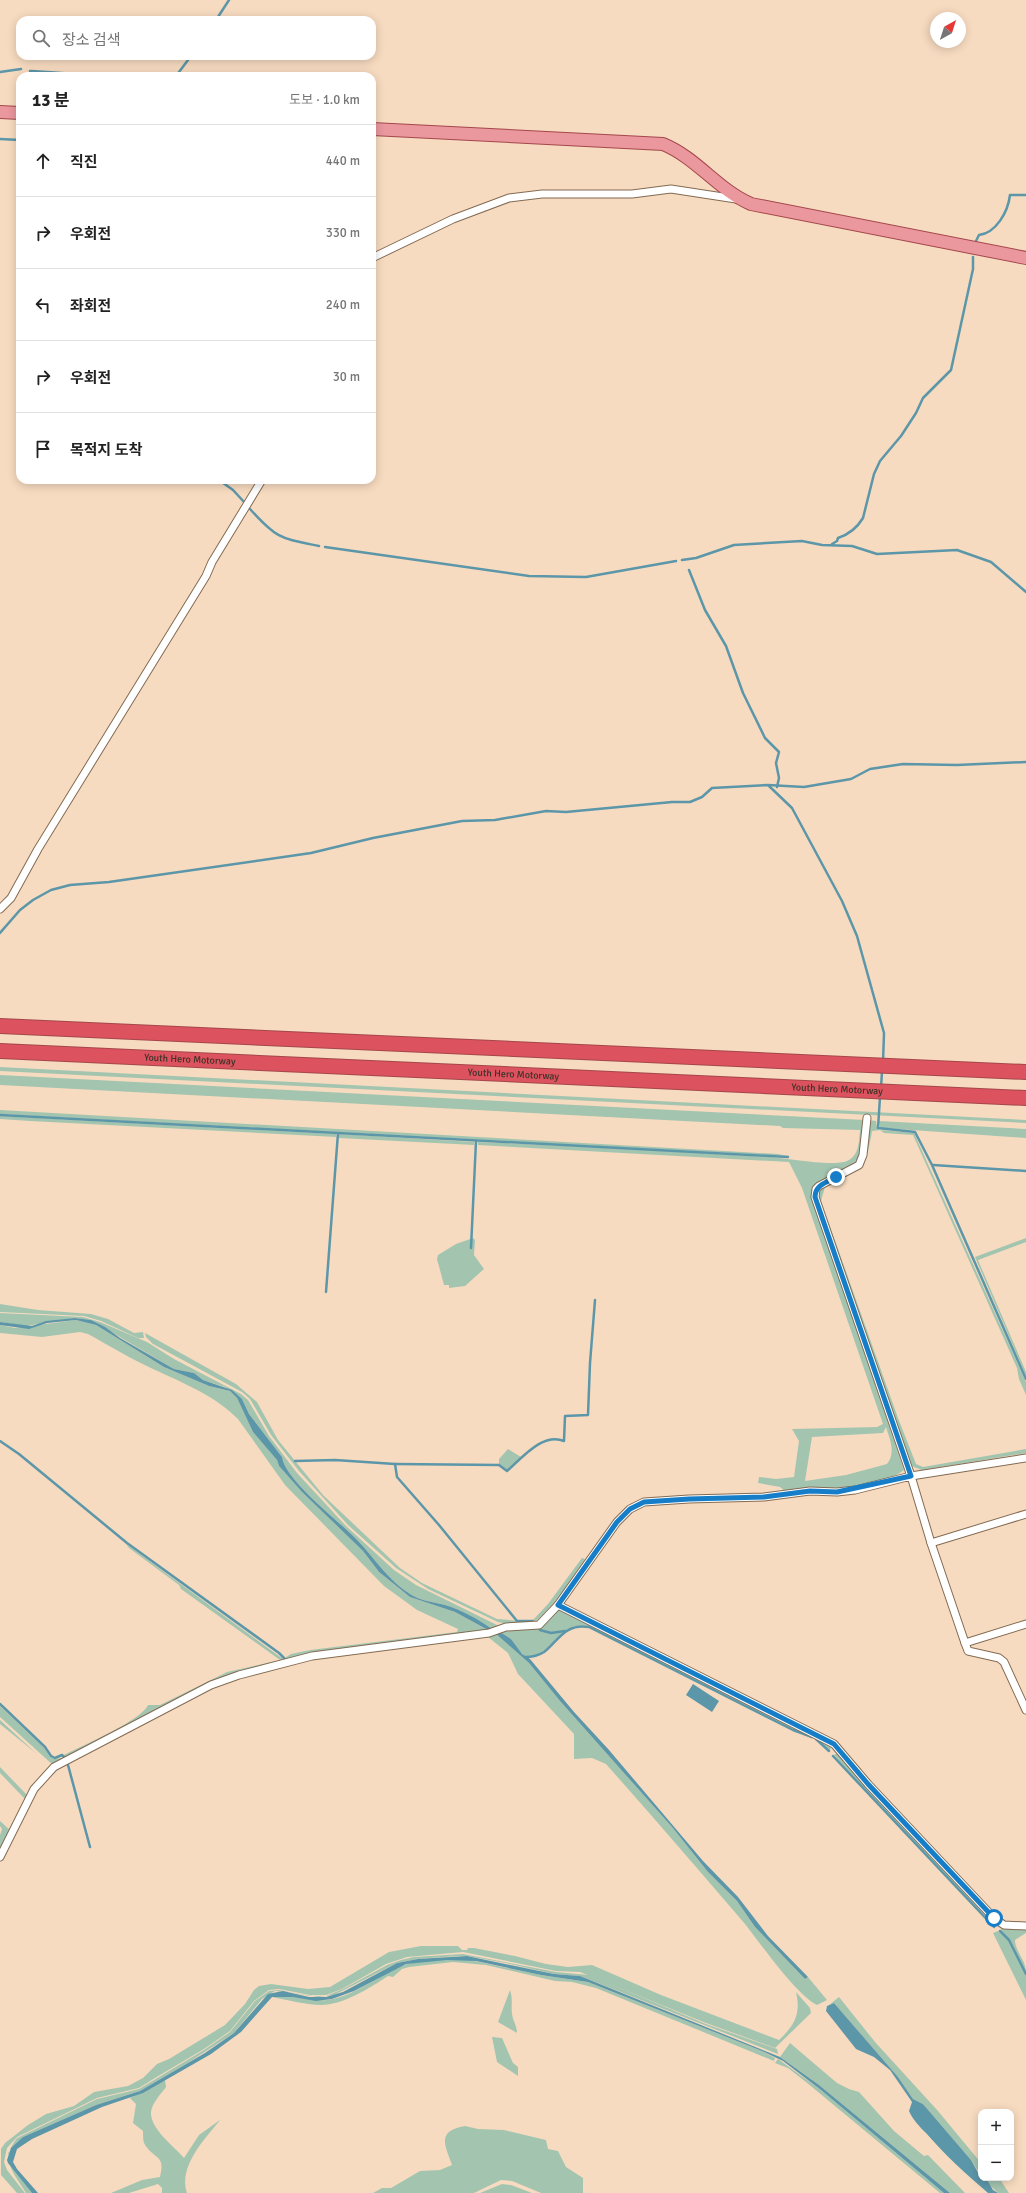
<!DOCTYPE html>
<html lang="ko">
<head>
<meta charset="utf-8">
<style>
	:root { --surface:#fff; --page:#f6f6f6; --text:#222; --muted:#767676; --line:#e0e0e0 }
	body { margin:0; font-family:Signika,"Noto Sans KR",sans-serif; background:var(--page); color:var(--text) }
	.controls { position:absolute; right:12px; bottom:12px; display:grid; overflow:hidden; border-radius:8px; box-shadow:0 2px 10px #0003 }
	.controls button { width:36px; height:36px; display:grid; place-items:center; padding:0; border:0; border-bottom:1px solid var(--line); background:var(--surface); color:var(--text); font:20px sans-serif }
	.compass { position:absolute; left:930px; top:12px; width:36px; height:36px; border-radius:50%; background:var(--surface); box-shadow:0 2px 10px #0003; rotate:39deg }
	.stop { position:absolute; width:12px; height:12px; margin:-9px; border:3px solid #167ec9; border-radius:50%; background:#fff }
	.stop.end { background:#167ec9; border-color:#fff; box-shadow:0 1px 4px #0008 }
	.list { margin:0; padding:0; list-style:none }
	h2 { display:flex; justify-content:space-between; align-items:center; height:52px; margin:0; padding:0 16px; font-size:17px }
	h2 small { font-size:13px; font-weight:400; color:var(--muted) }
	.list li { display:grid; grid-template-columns:26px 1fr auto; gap:12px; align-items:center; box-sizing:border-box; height:72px; padding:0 16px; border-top:1px solid var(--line) }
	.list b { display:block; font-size:15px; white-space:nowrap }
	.list em { font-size:13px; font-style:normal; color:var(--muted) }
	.icon { flex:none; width:22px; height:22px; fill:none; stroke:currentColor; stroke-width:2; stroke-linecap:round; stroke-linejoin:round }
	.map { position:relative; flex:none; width:1026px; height:2193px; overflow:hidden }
	.search { position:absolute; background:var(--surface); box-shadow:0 2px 10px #0003; left:16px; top:16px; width:360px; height:44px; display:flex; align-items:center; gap:10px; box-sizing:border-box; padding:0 14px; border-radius:12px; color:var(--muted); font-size:15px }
	.panel { position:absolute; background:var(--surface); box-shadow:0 2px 10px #0003; left:16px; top:72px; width:360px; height:412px; border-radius:12px }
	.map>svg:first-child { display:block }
	.green { fill:#a3c5b0; fill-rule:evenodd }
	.water { fill:#5c96a9 }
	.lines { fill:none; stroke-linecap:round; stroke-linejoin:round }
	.stream { stroke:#5c96a9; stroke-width:2.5 }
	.minor-casing { stroke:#836b52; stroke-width:9 }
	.primary-casing { stroke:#a4474b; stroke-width:14 }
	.motorway-casing { stroke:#a4474b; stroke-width:16 }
	.minor { stroke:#fff; stroke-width:7 }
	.primary { stroke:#ea979e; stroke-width:12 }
	.motorway { stroke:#dc525e; stroke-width:14 }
	.route { stroke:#167ec9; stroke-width:5 }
	.labels { text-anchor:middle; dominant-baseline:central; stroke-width:3.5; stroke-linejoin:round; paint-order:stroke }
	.street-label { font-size:10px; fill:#3d3228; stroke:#fbeada }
</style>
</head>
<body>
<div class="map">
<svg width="1026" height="2193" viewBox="0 0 1026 2193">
	<rect width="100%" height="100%" fill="#f7dbc0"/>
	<g class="green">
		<polygon points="0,1067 1026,1120 1026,1123 0,1071"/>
		<path d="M 0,1075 L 865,1120 L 861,1152 L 858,1160 L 813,1188 L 812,1196 L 904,1470 C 879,1490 819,1490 786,1492 L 780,1487 L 758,1483 L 759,1477 L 776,1479 L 794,1477 L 799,1441 L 792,1429 L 877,1427 L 883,1424 L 802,1188 L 789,1162 L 478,1145 L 478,1142 C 575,1146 672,1151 769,1157 C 787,1158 832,1167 847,1161 C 859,1156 859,1142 860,1130 L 783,1128 L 780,1126 L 0,1085 ZM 886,1427 C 890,1440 896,1452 887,1464 L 846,1475 L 805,1481 L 812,1437 L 883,1433 Z"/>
		<polygon points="0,1110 778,1154 789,1156 108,1120 0,1114"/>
		<polygon points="0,1116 336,1134 336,1137 30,1121 0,1119"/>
		<path d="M 868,1120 L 876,1121 L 877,1127 L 880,1130 L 914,1133 L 1026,1382 L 1026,1395 L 1019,1379 L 1017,1368 L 913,1135 L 884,1133 L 880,1130 L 872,1131 C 865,1176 859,1166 825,1187 L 821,1201 L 898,1418 L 916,1464 L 923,1467 L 1026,1449 L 1026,1453 L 922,1470 L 911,1466 L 818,1196 L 822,1188 L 860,1166 Z"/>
		<polygon points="879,1121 1026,1129 1026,1138 883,1128 880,1127"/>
		<polygon points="339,1134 474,1142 474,1145 339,1138"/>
		<polygon points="473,1238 475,1240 474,1255 484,1269 465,1286 449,1288 449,1285 444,1285 437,1259 438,1255 456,1244"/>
		<polygon points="1026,1238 1026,1242 978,1260 1026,1372 1026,1376 975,1257"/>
		<polygon points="0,1304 38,1310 91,1314 108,1319 134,1333 143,1332 144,1338 138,1338 101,1321 84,1316 0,1312"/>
		<path d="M 0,1313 L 83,1317 L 100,1322 L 147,1342 L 174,1359 L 241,1394 L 248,1400 L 269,1436 L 297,1473 L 346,1526 L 394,1570 L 416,1585 L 499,1626 L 492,1629 C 478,1619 462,1610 445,1605 C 434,1602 420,1601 410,1594 C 389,1581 376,1560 359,1542 C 341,1522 286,1482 282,1457 L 249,1414 L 242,1399 L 225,1387 L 203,1380 L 194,1373 L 174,1369 L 91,1320 L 75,1318 L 26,1326 L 0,1322 Z"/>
		<path d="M 76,1320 L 96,1325 L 164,1367 L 209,1386 L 230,1391 L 237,1398 L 253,1432 L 277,1460 L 279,1466 L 302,1492 L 363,1551 L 379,1572 L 410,1597 L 455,1612 L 488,1630 L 407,1641 L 239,1672 L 53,1765 L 0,1717 L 0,1706 L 44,1748 L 50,1757 L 55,1759 L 62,1758 L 64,1755 C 81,1746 141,1721 148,1705 L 160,1705 L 227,1672 L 280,1660 L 181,1589 L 179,1585 L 129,1548 L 126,1544 L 283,1659 L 291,1654 L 310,1650 L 457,1632 L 458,1629 L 417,1610 L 384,1586 L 285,1485 L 238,1419 C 214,1395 183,1383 153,1369 C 131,1359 110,1346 88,1334 L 80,1332 L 42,1337 L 0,1333 L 0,1325 L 15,1328 Z"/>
		<polygon points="145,1333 236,1384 257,1402 278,1440 323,1495 400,1568 422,1583 497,1619 533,1622 508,1624 498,1622 428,1589 396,1568 348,1525 299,1471 271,1435 250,1399 242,1392 153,1344 146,1337"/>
		<polygon points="508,1449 521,1457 507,1470 499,1464 499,1459"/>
		<path d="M 582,1558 L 585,1559 C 570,1581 556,1604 536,1621 L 533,1620 L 548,1604 Z"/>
		<path d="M 560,1608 L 802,1729 L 829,1744 L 831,1748 L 830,1750 L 813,1736 L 793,1729 L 589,1626 C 564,1622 558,1641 542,1652 C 537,1656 531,1656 525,1657 L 516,1648 L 511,1639 L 500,1632 L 539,1628 Z"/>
		<path d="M 491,1634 L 496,1634 L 529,1663 L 560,1701 L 672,1827 L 708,1872 L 737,1901 L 755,1927 L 805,1979 L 808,1977 L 827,2000 L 817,2005 C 797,1996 760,1943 745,1924 C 699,1870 653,1817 606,1764 L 592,1758 L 574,1759 L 574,1734 L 518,1674 L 508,1653 L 488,1637 Z"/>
		<polygon points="0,1720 37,1754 0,1724"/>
		<polygon points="835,1754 839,1754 908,1832 996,1923 996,1927 909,1838 834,1755"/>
		<polygon points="0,1767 27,1795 25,1799 0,1773"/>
		<polygon points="0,1821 10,1830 0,1851 0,1835 2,1829 0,1826"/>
		<path d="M 1004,1928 L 1026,1928 L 1026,1933 L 1015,1940 C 1015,1951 1026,1960 1026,1972 L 1010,1940 L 1000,1930 Z"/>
		<polygon points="998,1931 1009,1941 1026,1975 1026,2000 993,1933"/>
		<path d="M 421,1946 L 458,1946 L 462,1950 L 467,1950 L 468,1948 L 474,1948 L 515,1956 L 546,1964 L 568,1967 L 592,1965 L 661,1995 L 779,2040 C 795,2025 801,2014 796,1992 L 810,2008 L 811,2013 L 775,2048 L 706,2023 L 580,1972 L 556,1971 L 463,1952 L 407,1957 L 386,1964 L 342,1989 L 326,1995 L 310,1995 L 279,1989 L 269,1990 L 254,2001 L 230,2031 L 204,2049 L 155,2078 L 139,2088 L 97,2098 L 17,2137 L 7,2148 L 4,2162 L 7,2170 L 25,2193 L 17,2193 L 1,2175 L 1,2149 L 5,2143 L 28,2125 L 46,2114 L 74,2106 L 94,2092 L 128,2086 L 143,2078 L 157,2064 L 169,2059 L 225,2025 L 245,2004 L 254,1990 L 259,1986 L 271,1984 L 308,1989 L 330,1987 L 389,1952 Z"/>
		<path d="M 463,1954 L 556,1972 L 589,1975 L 706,2024 L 777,2049 L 778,2054 L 580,1976 L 554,1974 L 506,1963 L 467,1956 L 458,1956 L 418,1959 L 397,1963 L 334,1995 L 318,1997 L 290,1992 L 275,1991 L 262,1999 L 234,2033 L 186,2064 L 140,2091 L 96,2105 L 23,2137 L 8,2153 L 15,2171 L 32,2193 L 26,2193 C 13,2172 0,2160 17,2138 L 97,2099 L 139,2089 L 204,2050 L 230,2032 L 255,2001 L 269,1991 L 279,1990 L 310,1996 L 326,1996 L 343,1989 L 387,1965 L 401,1960 L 414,1957 Z"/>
		<path d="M 465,1959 L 541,1975 L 588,1982 L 762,2051 L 775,2058 L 774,2061 L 596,1988 L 572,1982 L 555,1981 L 486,1965 L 453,1962 L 409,1967 L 402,1969 L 393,1977 L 388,1976 C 370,1988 343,2005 321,2005 C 309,2005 286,2000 272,1997 C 293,1993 312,2004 333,1999 C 359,1993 380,1974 404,1965 C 422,1958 446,1960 465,1959 Z"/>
		<path d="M 510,1990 C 513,1999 511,2005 512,2014 C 513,2021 517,2026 517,2033 L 498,2022 Z"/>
		<polygon points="839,1997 875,2042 938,2111 981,2163 981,2176 971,2160 923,2104 913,2099 898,2077 834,2003 829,2005"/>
		<polygon points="492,2037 502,2038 513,2063 518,2067 518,2076 497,2062"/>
		<polygon points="790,2043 837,2083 849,2089 859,2092 894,2131 924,2156 928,2155 965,2193 950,2193 819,2085 780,2057"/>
		<polygon points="778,2059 821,2090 944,2193 940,2193 806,2082 788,2068 775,2063"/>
		<path d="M 165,2080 L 166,2087 C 161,2094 152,2103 151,2112 C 150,2129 174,2146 184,2158 L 199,2135 L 220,2120 C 205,2139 178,2166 187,2193 L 162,2193 L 162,2188 L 158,2184 L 129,2193 L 111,2193 L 142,2180 L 160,2177 C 166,2153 153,2160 144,2143 C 143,2140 143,2135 143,2131 L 133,2123 L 136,2104 L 130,2098 Z"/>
		<path d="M 465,2126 L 478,2129 L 504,2130 L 546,2140 L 548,2149 L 558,2151 L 566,2167 L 583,2178 L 583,2193 L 541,2193 L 512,2181 L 501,2180 L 474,2193 L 373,2193 L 382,2188 L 391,2188 L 420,2171 L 440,2170 L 452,2165 C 445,2145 436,2131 465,2126 Z"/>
		<polygon points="982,2178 999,2178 1009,2193 998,2193"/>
		<polygon points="502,2184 511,2185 532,2193 480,2193"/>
	</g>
	<g class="water">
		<path d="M 75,1318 L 91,1320 L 105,1327 L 120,1338 L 174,1369 L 194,1373 L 203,1380 L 232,1390 L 242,1399 L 249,1414 L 282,1457 C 286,1482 341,1522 359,1542 C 376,1560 389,1581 410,1594 C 420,1601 434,1602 445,1605 C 462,1610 478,1619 492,1629 L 488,1630 L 455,1612 L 410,1597 L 379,1572 L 363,1551 L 302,1492 L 279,1466 L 277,1460 L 253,1432 L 237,1398 L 230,1391 L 209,1386 L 164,1367 L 96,1325 L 76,1320 L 47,1323 L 29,1329 L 0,1325 L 0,1322 L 32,1326 L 46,1321 Z"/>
		<polygon points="500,1632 511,1639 522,1654 530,1659 574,1712 609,1750 703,1861 738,1897 768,1936 808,1977 805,1979 755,1927 737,1901 708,1872 672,1827 560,1701 529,1663 496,1634"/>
		<polygon points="693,1684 719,1701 712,1712 686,1695"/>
		<polygon points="467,1956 554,1974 580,1976 780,2057 819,2085 950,2193 944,2193 821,2090 783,2061 762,2051 588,1982 541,1975 476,1961 447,1960 406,1964 354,1991 332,1999 316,2001 293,1997 272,1997 241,2032 211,2054 143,2093 102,2107 32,2139 17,2149 13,2162 17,2169 38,2193 32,2193 8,2163 7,2160 11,2148 23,2137 96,2105 140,2091 205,2053 234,2033 268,1994 283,1991 309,1997 326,1997 343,1992 397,1963 418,1959"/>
		<path d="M 834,2003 L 898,2077 L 913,2099 L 923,2104 L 971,2160 L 981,2178 L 987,2180 L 993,2190 L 998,2193 L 988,2193 C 966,2174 945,2155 926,2133 C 919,2126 913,2120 909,2111 L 912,2102 L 890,2070 L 874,2057 L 856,2049 L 826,2011 L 827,2006 Z"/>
	</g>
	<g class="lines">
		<g class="stream">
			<polyline points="216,20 229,0"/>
			<path d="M 30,71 C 51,72 73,74 95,75 C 110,75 126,72 140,76"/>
			<polyline points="0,72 21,69"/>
			<polyline points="176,76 191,56"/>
			<polyline points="0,139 20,140"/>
			<path d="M 976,241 L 979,235 C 996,233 1008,212 1010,195 L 1026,195"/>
			<polyline points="219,480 233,490 245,503"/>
			<path d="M 250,509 C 277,539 280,538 319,546"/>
			<path d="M 832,544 L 837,541 L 838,538 C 850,534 857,528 863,518 L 874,474 L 880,461 L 901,436 L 916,413 L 923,398 L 951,370 L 973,269 L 973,257"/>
			<polyline points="325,547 529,576 586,577 676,561"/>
			<polyline points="682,560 696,558 734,545 802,541 822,545 852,546 877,554 957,550 991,562 1026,592"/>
			<polyline points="689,570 705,610 726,646 743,693 765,738 779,752 776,763 779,778 777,787"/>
			<polyline points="769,786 792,808 842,901 857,936 884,1033 883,1062"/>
			<polyline points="0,933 20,910 33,900 51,890 70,885 109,882 311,853 373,838 462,821 495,820 546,811 566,812 672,802 690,802 702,797 712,788 768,785 804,787 851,779 870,769 903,764 957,765 1026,762"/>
			<polyline points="881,1088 882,1071"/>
			<polyline points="880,1097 878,1128 915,1132 932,1165 1026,1379"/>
			<polyline points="0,1115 788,1157"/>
			<polyline points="933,1165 1026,1171"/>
			<polyline points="471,1248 476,1141"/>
			<polyline points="326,1292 338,1133"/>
			<polyline points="0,1441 19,1454 127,1543 279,1653 284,1658"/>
			<polyline points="295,1461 335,1460 395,1464 397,1477 439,1525 517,1621 533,1621"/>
			<path d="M 395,1464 L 499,1465 L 507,1471 C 522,1458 543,1432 564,1441 L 565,1416 L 588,1415 L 590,1363 L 595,1300"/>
			<polyline points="540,1630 551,1633 565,1631"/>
			<path d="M 525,1657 C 532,1657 538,1656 544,1652 C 558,1641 565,1623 589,1627 L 793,1730 L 812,1737"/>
			<polyline points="0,1704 45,1747 51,1756 55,1758 62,1755 64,1757"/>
			<polyline points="816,1739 829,1751"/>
			<polyline points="833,1756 994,1927"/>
			<polyline points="68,1765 90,1847"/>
			<polyline points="1000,1931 1009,1940 1026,1974"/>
		</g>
		<g class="minor-casing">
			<g id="minor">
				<polyline points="372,258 453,219 509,198 542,194 632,194 671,189 736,199"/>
				<polyline points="0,909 11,898 38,849 206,576 212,562 262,480"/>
				<polyline points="867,1118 863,1155 859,1165 819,1186 816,1189 815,1197 911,1476 1026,1458"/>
				<polyline points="931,1543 965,1643 1026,1624"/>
				<polyline points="558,1605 834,1744 868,1784 994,1918 1004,1925 1026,1926"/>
				<polyline points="965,1643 968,1651 999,1658 1004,1662 1026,1710"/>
				<polyline points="0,1857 34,1789 54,1767 211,1685 239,1675 312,1656 489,1633 506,1627 539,1625 558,1605 617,1522 630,1509 644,1502 689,1499 764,1497 810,1491 837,1492 855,1490 911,1476 931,1543 1026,1514"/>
			</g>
		</g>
		<g class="primary-casing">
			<g id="primary">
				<polyline points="0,112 20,113"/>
				<path d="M 372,129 L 663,144 C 697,158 718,190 751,204 L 1026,258"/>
			</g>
		</g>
		<g class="motorway-casing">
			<g id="motorway">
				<polyline points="0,1026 1026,1072"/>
				<path id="s1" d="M 0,1051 L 1026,1098"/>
			</g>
		</g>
		<use href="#minor" class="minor"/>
		<use href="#primary" class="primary"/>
		<use href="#motorway" class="motorway"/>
	</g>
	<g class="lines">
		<path class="route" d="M 836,1177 C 827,1182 815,1185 815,1197 L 911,1476 L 837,1492 L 810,1491 L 764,1497 L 689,1499 L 644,1502 L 630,1509 L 617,1522 L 558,1605 L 834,1744 L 868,1784 L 994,1918"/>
	</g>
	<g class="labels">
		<g class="street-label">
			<text stroke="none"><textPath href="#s1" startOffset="190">Youth Hero Motorway</textPath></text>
			<text stroke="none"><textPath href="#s1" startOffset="514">Youth Hero Motorway</textPath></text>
			<text stroke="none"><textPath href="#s1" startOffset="838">Youth Hero Motorway</textPath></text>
		</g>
	</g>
</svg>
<div class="controls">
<button>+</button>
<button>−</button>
</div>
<svg class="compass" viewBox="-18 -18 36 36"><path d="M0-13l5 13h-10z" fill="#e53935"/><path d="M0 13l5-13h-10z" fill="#767676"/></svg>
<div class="stop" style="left:994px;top:1918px"></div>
<div class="stop end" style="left:836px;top:1177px"></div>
<div class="search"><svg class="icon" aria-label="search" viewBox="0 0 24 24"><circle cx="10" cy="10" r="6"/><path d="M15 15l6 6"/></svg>장소 검색</div>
<section class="panel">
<h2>13 분<small>도보 · 1.0 km</small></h2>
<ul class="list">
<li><svg class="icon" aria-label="ahead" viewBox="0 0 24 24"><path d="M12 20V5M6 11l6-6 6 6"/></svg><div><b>직진</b></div><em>440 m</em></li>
<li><svg class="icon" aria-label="right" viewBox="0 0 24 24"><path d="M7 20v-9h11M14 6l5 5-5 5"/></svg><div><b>우회전</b></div><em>330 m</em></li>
<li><svg class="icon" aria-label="left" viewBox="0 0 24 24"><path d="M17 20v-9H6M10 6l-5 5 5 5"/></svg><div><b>좌회전</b></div><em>240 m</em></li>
<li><svg class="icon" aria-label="right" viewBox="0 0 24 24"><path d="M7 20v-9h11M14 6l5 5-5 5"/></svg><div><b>우회전</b></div><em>30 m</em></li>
<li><svg class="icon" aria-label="arrive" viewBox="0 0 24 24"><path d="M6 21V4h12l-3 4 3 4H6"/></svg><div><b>목적지 도착</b></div></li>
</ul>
</section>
</div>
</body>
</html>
